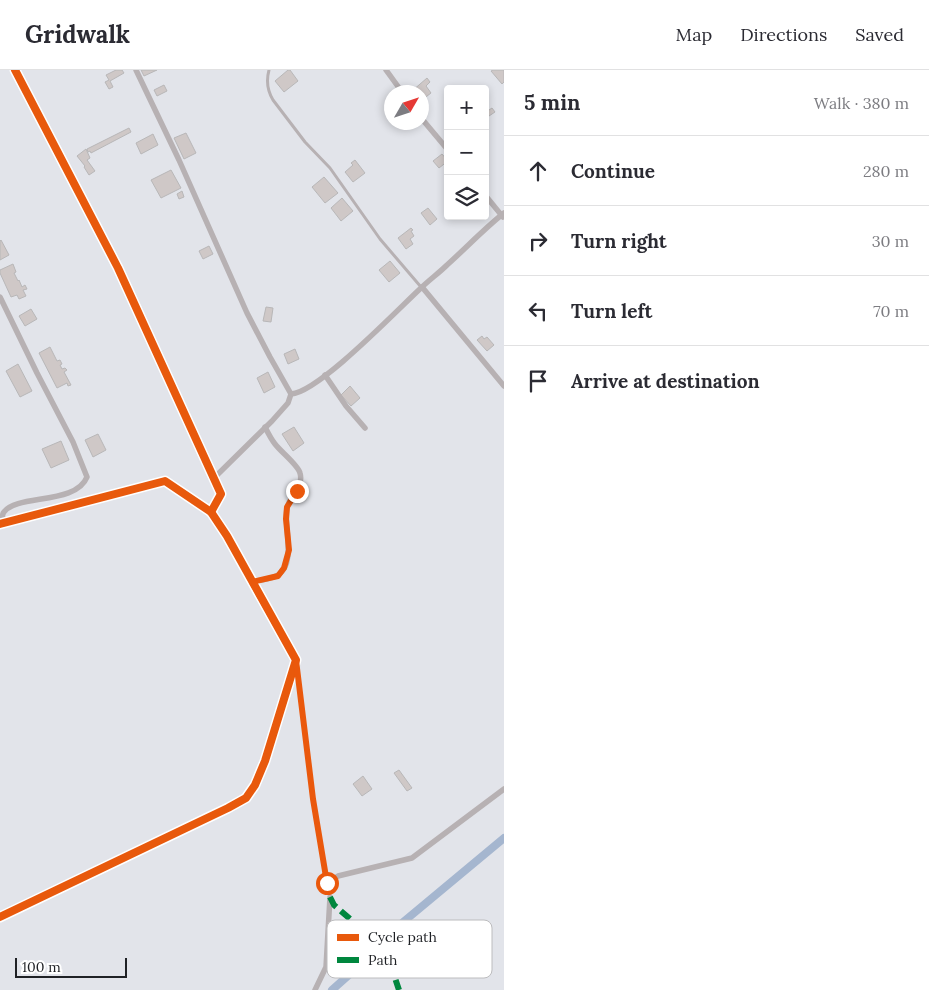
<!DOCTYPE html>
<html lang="en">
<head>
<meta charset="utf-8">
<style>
	:root { --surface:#fff; --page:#f2f2f3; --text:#2b2b33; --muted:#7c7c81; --line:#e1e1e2 }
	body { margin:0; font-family:Lora,serif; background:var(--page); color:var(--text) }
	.controls { position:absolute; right:15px; top:15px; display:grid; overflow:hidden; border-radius:5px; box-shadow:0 2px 8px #0003 }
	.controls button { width:45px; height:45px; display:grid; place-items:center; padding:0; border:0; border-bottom:1px solid var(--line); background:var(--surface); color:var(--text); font:25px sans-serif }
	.compass { position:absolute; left:384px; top:15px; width:45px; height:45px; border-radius:50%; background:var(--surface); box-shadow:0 2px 8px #0003; rotate:51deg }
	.scale { position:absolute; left:15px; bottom:12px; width:112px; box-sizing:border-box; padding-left:5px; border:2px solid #1f2125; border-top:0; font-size:14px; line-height:18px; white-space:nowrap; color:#1f2125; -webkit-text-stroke:4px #fff; paint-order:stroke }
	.stop { position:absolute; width:15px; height:15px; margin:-11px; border:4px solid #ea580c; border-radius:50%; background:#fff }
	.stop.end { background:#ea580c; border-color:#fff; box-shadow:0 1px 5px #0008 }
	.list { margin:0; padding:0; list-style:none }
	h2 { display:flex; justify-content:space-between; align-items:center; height:65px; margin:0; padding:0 20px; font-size:21px }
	h2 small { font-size:16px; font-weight:400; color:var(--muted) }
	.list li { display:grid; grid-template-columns:32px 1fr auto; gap:15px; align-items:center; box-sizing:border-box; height:70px; padding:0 20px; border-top:1px solid var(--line) }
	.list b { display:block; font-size:19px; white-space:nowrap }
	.list em { font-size:16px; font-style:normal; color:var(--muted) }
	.icon { flex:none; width:28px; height:28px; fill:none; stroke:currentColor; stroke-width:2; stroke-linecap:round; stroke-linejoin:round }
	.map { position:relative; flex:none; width:504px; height:920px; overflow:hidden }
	header { display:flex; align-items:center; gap:30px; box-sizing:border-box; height:70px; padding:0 25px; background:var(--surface); border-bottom:1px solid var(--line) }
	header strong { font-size:24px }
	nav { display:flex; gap:28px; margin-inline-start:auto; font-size:18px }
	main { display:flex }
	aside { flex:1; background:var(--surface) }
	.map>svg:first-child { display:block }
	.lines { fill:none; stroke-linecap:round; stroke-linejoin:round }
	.canal { stroke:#a5b6cf; stroke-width:8 }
	.building { fill:#cfc8c7; stroke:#b8b7b8 }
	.service { stroke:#b7b1b3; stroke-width:3 }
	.minor { stroke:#b7b1b3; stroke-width:5.5 }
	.quiet { stroke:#00873e; stroke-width:6; stroke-dasharray:12 6; stroke-linecap:butt }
	.cycleway-casing { stroke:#fff; stroke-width:11 }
	.cycleway { stroke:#e8590c; stroke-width:8 }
	.route { stroke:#ea580c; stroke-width:6 }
	.key { fill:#fff; stroke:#bcbcbe; stroke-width:1 }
	.key-label { font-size:14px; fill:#1f2125 }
</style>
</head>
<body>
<header>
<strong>Gridwalk</strong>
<nav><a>Map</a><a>Directions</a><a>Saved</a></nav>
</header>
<main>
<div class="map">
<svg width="504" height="920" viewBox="0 0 504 920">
	<rect width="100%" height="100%" fill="#e2e4ea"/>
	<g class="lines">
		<polyline class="canal" points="332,920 369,887 384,868 504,768"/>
	</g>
	<g class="building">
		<polygon points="116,0 122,0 124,3 110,11 113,17 109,19 105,12 109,10 106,5"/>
		<polygon points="141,0 157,0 144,6"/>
		<polygon points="288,0 290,0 298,11 284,22 275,11"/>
		<polygon points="493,0 504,0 504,12 502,14 491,1"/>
		<polygon points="427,8 430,12 426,16 431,23 422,30 422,22 413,22 412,21"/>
		<polygon points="164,15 167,21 157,26 154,20"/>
		<polygon points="485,36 489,40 492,38 495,42 489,46 485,42"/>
		<polygon points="129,58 131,62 91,83 90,81 88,82 87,79"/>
		<polygon points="186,63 196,83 184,89 174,68"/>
		<polygon points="153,64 158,75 141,84 136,73"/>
		<polygon points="86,79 90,88 87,90 95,101 89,105 84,97 85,96 77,86"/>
		<polygon points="442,84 448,91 439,98 433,91"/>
		<polygon points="355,90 365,103 353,112 345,102 353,95 351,93"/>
		<polygon points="171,100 181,118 161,128 151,110"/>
		<polygon points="324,107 338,123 325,133 312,117"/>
		<polygon points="182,121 184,127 179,129 177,124"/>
		<polygon points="342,128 353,141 341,151 331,138"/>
		<polygon points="428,138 437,149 430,155 421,143"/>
		<polygon points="411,158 413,160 411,161 414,166 410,169 413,174 406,179 398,168"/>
		<polygon points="1,170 9,185 0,190 0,171"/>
		<polygon points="209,176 213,184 203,189 199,181"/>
		<polygon points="390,191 400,203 389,212 379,200"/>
		<polygon points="13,194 16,202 14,203 18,211 19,210 22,217 25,215 27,219 23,220 26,226 19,229 17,225 11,227 0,203 0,200"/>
		<polygon points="266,237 273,238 271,252 263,251"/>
		<polygon points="31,239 37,249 25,256 19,246"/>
		<polygon points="482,266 484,269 487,267 494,275 487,281 477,270"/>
		<polygon points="50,277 57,291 60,290 62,294 60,295 62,299 65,298 67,300 64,302 71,315 68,316 67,313 57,318 39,283"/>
		<polygon points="295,279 299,289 288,294 284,284"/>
		<polygon points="18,294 32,321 20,327 6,301"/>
		<polygon points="268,302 275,317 264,323 257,308"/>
		<polygon points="350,316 360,328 351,336 341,325"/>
		<polygon points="294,357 304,373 293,381 282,364"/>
		<polygon points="98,364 106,380 93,387 85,370"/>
		<polygon points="61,371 69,390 51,398 42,379"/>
		<polygon points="399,700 412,718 407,721 394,703"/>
		<polygon points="363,706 372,719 362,726 353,714"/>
	</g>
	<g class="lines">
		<g class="service">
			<path d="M 269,0 C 266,11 267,20 273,30 L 305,72 L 330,98 L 380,169 L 421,217"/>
			<polyline points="296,595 313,729 330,826"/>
		</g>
		<g class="minor">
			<polyline points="15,0 118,198 221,424 211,442"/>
			<polyline points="136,0 179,90 247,243 270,287 291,324"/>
			<polyline points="386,0 402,22"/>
			<polyline points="422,49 448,80"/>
			<polyline points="485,125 503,147"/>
			<polyline points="422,217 504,316"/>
			<path d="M 0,227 L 37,303 L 73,372 L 87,407 C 76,435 17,424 4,442 C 1,445 3,450 4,453"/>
			<polyline points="325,305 346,336 365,358"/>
			<path d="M 214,408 L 272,351 L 288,333 L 291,324 C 319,322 397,240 421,218 C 429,210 439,203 447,195 C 466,178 484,159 504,143"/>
			<polyline points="0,454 165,411 211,442 227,466 296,590 265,691 255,715 246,728 228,738 0,847"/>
			<path d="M 252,512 C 260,510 272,509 278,505 C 297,493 283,455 287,438 C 290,425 304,417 300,403 C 298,395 281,382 275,374 C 271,369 268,363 265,357"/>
			<polyline points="327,813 338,806 412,788 504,719"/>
			<polyline points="315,920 326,897 330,827"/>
		</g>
		<polyline class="quiet" points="330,827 334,835 372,868 378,881 384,886 394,905 399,920"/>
		<g class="cycleway-casing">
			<g id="cycleway">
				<polyline points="15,0 118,198 221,424 211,442"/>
				<polyline points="0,454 165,411 211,442 227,466 296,590 265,691 255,715 246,728 228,738 0,847"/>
			</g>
		</g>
		<use href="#cycleway" class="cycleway"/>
	</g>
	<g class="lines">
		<polyline class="route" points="297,421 287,437 286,449 289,480 284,498 278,506 252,512 296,590 313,729 327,813"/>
	</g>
	<rect x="327" y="850" width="165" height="58" rx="8" class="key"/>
	<rect x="337" y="864" width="22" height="7" fill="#e8590c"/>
	<rect x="337" y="887" width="22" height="6" fill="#00873e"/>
	<g class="key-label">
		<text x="368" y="872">Cycle path</text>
		<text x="368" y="895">Path</text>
	</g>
</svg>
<div class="controls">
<button>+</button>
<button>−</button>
<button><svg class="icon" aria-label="layers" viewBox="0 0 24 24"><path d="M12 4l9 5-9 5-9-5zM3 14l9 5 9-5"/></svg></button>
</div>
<svg class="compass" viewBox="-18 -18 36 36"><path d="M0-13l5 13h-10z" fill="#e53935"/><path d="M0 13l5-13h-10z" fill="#7c7c81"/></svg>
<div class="scale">100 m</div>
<div class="stop" style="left:327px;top:813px"></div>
<div class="stop end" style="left:297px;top:421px"></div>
</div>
<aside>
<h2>5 min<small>Walk · 380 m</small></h2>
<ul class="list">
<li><svg class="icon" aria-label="ahead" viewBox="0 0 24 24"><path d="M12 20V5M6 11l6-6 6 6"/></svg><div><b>Continue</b></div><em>280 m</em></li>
<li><svg class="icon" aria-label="right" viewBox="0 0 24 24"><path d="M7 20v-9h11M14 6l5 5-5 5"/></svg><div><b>Turn right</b></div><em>30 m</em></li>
<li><svg class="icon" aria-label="left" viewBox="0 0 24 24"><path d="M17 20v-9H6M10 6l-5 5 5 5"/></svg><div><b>Turn left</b></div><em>70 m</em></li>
<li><svg class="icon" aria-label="arrive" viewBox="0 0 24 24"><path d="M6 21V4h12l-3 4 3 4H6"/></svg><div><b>Arrive at destination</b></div></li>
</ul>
</aside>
</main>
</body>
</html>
